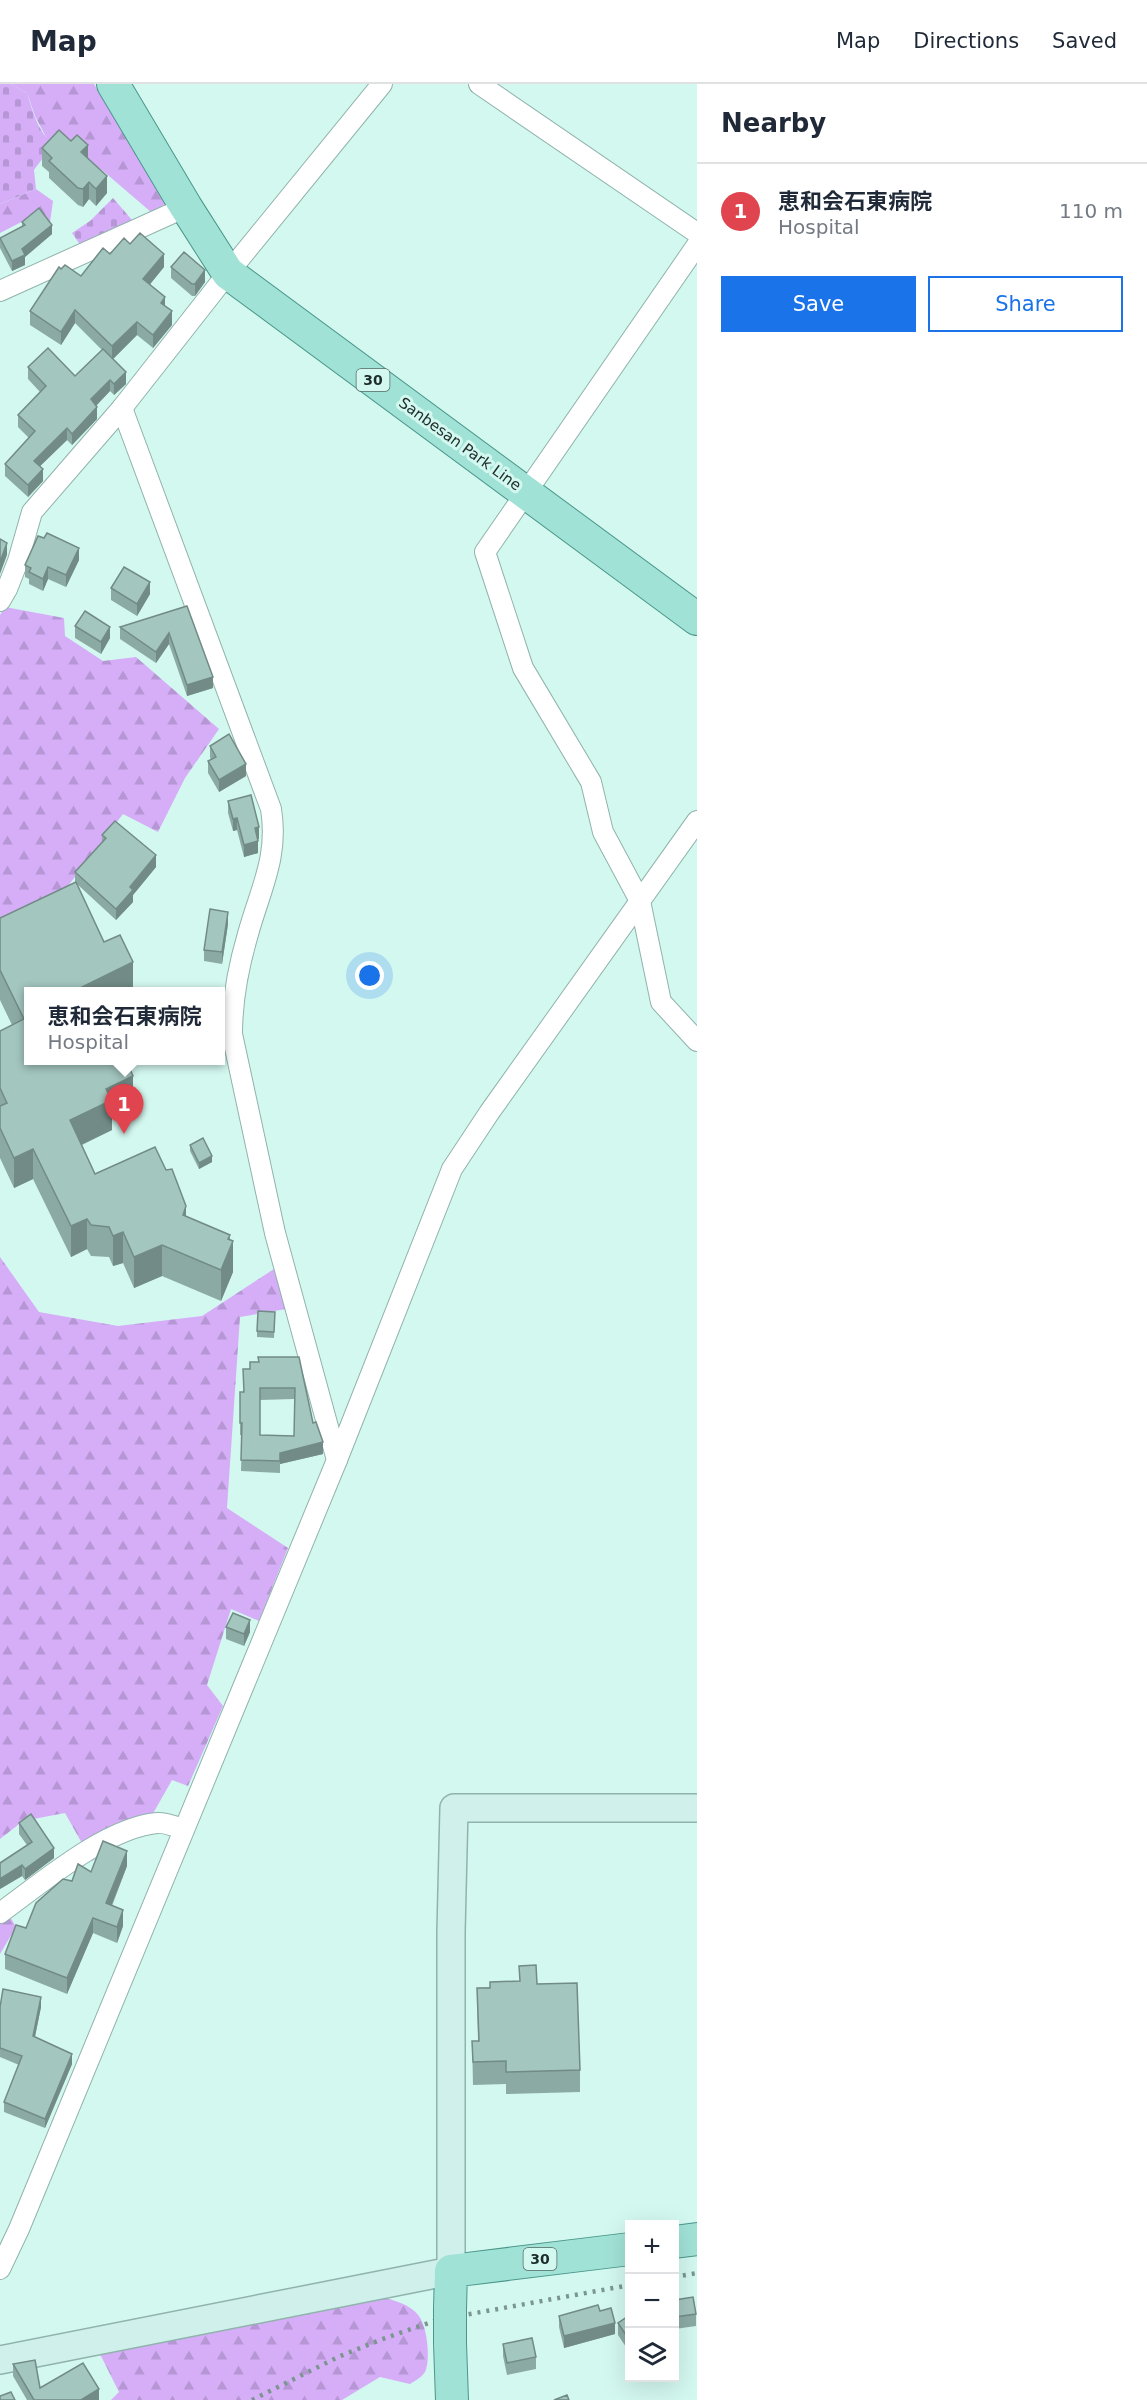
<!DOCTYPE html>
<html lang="en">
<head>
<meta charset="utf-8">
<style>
	:root { --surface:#fff; --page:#f2f2f3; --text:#1f2937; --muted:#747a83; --line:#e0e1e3; --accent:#1a73e8 }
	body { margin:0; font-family:"DejaVu Sans","Noto Sans JP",sans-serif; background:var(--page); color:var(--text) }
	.controls { position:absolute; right:18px; bottom:18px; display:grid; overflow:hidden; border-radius:0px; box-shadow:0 6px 24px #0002 }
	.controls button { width:54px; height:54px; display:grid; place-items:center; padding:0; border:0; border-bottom:2px solid var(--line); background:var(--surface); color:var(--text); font:30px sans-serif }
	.you { position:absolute; left:370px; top:892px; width:21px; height:21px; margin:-15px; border:4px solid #fff; border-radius:50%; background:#1a73e8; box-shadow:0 0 0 9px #1a73e833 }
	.badge { display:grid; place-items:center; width:39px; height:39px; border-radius:50%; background:var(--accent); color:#fff; font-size:20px; font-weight:700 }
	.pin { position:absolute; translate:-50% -50px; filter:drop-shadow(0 2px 3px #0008) }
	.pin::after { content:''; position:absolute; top:32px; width:21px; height:18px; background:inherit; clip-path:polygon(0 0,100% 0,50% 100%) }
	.popup { position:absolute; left:24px; top:903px; width:201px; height:78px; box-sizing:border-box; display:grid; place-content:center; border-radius:0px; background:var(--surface); filter:drop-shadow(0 2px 4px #0005); font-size:20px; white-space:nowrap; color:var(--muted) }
	.popup b { font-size:22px; color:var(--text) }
	.popup::after { content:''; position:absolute; left:50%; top:100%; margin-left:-12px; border:12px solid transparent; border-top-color:var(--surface) }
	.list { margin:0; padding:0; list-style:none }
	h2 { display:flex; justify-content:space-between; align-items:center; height:78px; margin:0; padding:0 24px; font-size:26px }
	h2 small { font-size:20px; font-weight:400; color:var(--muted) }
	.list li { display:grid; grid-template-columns:39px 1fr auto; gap:18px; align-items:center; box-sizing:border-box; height:96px; padding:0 24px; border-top:2px solid var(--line) }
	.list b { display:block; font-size:22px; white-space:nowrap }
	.list p { margin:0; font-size:20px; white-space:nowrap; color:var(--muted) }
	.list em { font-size:20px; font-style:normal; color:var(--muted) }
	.actions { display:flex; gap:12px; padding:18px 24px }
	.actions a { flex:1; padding:14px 0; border:2px solid var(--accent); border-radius:0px; text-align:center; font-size:21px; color:var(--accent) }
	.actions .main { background:var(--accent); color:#fff }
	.icon { flex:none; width:33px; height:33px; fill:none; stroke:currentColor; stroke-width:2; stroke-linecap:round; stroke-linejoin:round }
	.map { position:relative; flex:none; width:697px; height:2316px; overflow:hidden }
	header { display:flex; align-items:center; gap:36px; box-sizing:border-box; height:84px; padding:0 30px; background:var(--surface); border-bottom:2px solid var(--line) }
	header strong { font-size:28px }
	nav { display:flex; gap:33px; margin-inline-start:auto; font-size:21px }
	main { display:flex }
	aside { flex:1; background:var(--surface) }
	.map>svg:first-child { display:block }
	.forest { fill:url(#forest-firs) }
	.cemetery { fill:url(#cemetery-stones) }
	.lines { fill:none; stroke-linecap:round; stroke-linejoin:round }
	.street-casing { stroke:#90b3ac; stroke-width:22 }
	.secondary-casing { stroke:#90b3ac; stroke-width:30 }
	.primary-casing { stroke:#4b968a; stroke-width:34 }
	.street { stroke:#fff; stroke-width:20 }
	.secondary { stroke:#d0f1eb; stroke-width:27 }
	.primary { stroke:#a1e2d7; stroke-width:32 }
	.rail { stroke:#7b958f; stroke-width:4.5; stroke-dasharray:3 6; stroke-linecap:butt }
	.primary-bridge-casing { stroke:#4b968a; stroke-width:34; stroke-linecap:butt }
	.primary-bridge { stroke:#a1e2d7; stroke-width:32 }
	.wall { fill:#8caaa4; fill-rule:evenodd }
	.shaded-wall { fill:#728b86 }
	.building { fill:#a3c6bf; stroke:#728b86; stroke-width:1.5; fill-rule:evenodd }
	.labels { text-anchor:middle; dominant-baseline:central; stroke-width:6; stroke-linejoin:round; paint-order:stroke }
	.shield { fill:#d3f8f0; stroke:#556a65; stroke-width:1.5 }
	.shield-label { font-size:14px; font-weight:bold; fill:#1f2d2a }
	.street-label { font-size:15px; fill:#1f2d2a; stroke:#d3f8f0 }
</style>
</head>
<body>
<header>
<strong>Map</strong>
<nav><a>Map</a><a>Directions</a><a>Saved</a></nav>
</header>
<main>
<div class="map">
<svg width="697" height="2316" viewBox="0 0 697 2316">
	<defs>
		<pattern id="forest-firs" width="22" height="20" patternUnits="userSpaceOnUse" patternTransform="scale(1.5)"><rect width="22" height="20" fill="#d5aef7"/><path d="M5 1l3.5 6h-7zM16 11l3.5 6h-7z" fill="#b696d4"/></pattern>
		<pattern id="cemetery-stones" width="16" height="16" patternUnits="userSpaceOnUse" patternTransform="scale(1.5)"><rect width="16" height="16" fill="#d5aef7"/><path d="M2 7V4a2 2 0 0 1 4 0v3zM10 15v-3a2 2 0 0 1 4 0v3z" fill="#b696d4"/></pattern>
	</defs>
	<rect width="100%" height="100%" fill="#d3f8f0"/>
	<g class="forest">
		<polygon points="11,0 94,0 167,119 151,128 102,86 80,71 48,57 35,32 27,9"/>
		<polygon points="36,105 53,117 50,138 37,130 0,149 0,120"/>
		<polygon points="5,523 64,534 65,552 103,577 136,573 219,645 185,694 158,748 123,730 58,815 0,839 0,531"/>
		<polygon points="0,1173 39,1228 118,1242 202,1232 277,1183 292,1224 240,1233 227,1424 288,1464 259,1537 231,1525 207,1601 223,1622 188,1702 172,1696 147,1740 92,1777 65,1729 23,1737 0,1755"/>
		<polygon points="0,1816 16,1843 0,1870"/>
		<path d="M 380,2213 C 394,2216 410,2220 419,2232 C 427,2243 431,2275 425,2288 C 422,2293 415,2297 410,2300 L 380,2293 L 342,2316 L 111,2316 L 119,2308 L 99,2268 Z"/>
	</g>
	<g class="cemetery">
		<path d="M 0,0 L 11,0 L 27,9 C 32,25 39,52 54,59 L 34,86 L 36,105 L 0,120 Z"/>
		<polygon points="113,114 132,136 81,162 72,149 90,137"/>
	</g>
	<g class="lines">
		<g class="street-casing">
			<g id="street">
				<polyline points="479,0 697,149"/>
				<polyline points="697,161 485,468 523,584 591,698 603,748 640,817 661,918 697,957"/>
				<polyline points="0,207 186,123"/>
				<path d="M 122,324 L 271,725 C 279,773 260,806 248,850 C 238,884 232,916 232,950 L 275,1149 L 337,1376"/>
				<polyline points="0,517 7,505 18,477 32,428 122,324 228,189 382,0"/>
				<path d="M 0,1829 C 42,1799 105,1744 157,1739 C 165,1738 176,1743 184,1745"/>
				<polyline points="0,2185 19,2145 337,1376 452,1085 489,1029 697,737"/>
			</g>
		</g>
		<g class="secondary-casing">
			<polyline id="secondary" points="0,2276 451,2187 451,1848 454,1724 697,1724"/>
		</g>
		<g class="primary-casing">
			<g id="primary">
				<polyline points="113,0 186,123 228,189 697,535"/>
				<polyline points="674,2158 697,2155"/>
				<polyline points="450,2225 451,2187 630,2165"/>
				<polyline points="450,2259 452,2316"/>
			</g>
		</g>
		<use href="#street" class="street"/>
		<use href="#secondary" class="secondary"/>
		<use href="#primary" class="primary"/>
		<g class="rail">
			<polyline points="674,2193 697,2189"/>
			<polyline points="252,2316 338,2273 380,2256 437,2236 630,2201"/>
		</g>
		<g class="primary-bridge-casing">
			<polyline id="primary-bridge" points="450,2259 450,2225"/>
		</g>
		<use href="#primary-bridge" class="primary-bridge"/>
	</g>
	<g class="wall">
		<polygon points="42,64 88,74 107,109 96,122 89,115 83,123 78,121 49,94 49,88 42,82"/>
		<polygon points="22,138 52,150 25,173 25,181 12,187 0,164 0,154 22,143"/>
		<polygon points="130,160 164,183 150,200 165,222 172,241 153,264 137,251 113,275 126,300 114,311 110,307 96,322 97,335 72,361 67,356 40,382 43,397 28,413 5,392 5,380 29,354 18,343 18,331 40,308 28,295 28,283 75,292 102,266 75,239 61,261 30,241 30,227 61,185 81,192 110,170"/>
		<polygon points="171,183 205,198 195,212 192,212 171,194"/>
		<polygon points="79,476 66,503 48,495 43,507 29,500 29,495 25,493 25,481"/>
		<polygon points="111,504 150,510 137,532 111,516"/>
		<polygon points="187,522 213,604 187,612 169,560 156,579 120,555 120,543"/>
		<polygon points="75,542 110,554 101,570 75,554"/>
		<polygon points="210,662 246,692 219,708 208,689 208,677 211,676 210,673"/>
		<polygon points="228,717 259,755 258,755 258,769 244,773 237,746 233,747 228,729"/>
		<polygon points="102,751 156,783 133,811 133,818 116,836 77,800 104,858 133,908 28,908 133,1022 112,1033 112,1046 82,1061 95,1090 186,1133 230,1156 233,1188 221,1217 162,1192 134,1204 123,1179 113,1182 109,1173 91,1172 87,1165 71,1173 33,1095 14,1104 0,1074 0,947 12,941 0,916 0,834 75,798 75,788 102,758"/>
		<polygon points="228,840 222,880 204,877 204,866"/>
		<polygon points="190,1061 212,1078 199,1085 190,1067"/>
		<polygon points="275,1228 274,1254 257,1253 257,1247"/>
		<path d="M 299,1273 L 313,1339 L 323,1370 L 280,1380 L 280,1389 L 241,1387 L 242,1351 L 240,1351 L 240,1308 L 243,1308 L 250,1285 L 258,1278 ZM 294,1315 L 294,1352 L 260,1351 L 260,1316 Z"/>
		<polygon points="226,1543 250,1548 244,1562 226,1555"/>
		<polygon points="19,1739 54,1774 25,1796 22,1792 0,1805 27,1761 19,1750"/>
		<polygon points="127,1782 112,1822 123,1842 117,1859 93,1849 67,1910 5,1885 5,1870 26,1844 72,1797 91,1788"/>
		<polygon points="537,1900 580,1986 580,2008 506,2010 506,2000 473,2001 472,1957 478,1957 477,1904"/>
		<polygon points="0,1923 41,1923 35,1953 72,1980 45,2044 4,2028 4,2018 19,1981 0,1973"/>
		<polygon points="675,2216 696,2230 696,2242 675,2245"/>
		<polygon points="630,2231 630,2269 618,2251 618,2239"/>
		<polygon points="559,2232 615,2250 564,2264 559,2243"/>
		<polygon points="503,2260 536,2273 536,2285 507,2291 503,2272"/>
		<polygon points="13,2280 40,2304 99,2316 27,2316 13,2292"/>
	</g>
	<g class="shaded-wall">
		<polygon points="88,61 88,78 81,68"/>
		<polygon points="107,92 107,109 96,122 96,105"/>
		<polygon points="89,98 89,115 83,123 83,105"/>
		<polygon points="52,141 52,150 25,173 25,181 12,187 12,177 22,165"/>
		<polygon points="164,170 164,183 143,209 143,195"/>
		<polygon points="205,186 205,198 195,212 195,200"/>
		<polygon points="165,213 165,226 161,219"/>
		<polygon points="75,226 75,239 61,261 61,248"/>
		<polygon points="172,227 172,241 153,264 153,251"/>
		<polygon points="137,238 137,251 112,276 112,262"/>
		<polygon points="126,288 126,300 114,311 114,300"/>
		<polygon points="110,296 110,307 91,327 91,315"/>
		<polygon points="97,323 97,335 72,361 72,350"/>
		<polygon points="67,344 67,356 34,388 34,377"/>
		<polygon points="43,385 43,397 28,413 28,401"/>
		<polygon points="7,459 7,471 0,490 0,478"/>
		<polygon points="79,464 79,476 66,503 66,491"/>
		<polygon points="48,483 48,495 43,507 43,495"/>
		<polygon points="150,498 150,510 137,532 137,520"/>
		<polygon points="110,543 110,554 101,570 101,558"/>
		<polygon points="169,549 169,560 156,579 156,568"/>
		<polygon points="213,593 213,604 187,612 187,601"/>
		<polygon points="246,680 246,692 219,708 219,696"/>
		<polygon points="237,734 237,746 233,747 233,735"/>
		<polygon points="259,743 259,755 255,756 255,744"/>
		<polygon points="258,757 258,769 244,773 244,761"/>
		<polygon points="156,771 156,783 133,811 133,818 116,836 116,825 130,803"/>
		<polygon points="228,828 228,840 222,880 222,868"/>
		<polygon points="133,878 133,908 72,908"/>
		<polygon points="133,992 133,1022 112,1033 112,1046 70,1066 70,1036 106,1005"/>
		<polygon points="33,1065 33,1095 14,1104 14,1074"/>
		<polygon points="212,1072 212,1078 199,1085 199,1079"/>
		<polygon points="186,1122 186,1152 183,1131"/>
		<polygon points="87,1135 87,1165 71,1173 71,1142"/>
		<polygon points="123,1148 123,1179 113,1182 113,1152"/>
		<polygon points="230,1151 230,1166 233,1157 233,1188 221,1217 221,1186"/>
		<polygon points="162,1161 162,1192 134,1204 134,1173"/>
		<polygon points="323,1358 323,1370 280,1380 280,1389 280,1369"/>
		<polygon points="250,1536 250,1548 244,1562 244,1550"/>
		<polygon points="54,1764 54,1774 25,1796 25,1785"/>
		<polygon points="127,1767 127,1782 106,1835 106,1819"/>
		<polygon points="22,1781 22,1792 0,1805 0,1795"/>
		<polygon points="123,1826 123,1842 117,1859 117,1843"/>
		<polygon points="93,1834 93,1849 67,1910 67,1894"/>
		<polygon points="41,1913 41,1923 33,1962 33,1952"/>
		<polygon points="72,1970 72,1980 45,2044 45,2035"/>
		<polygon points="615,2239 615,2250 564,2264 564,2252"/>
		<polygon points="99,2305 99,2316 81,2316"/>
	</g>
	<g class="building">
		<polygon points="59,46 71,57 77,51 88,61 81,68 107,92 96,105 89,98 83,105 78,104 49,77 52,74 42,64"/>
		<polygon points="39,124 52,141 22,165 25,171 12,177 0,154 25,141 22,138"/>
		<polygon points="140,149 164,170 143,195 165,213 161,219 172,227 153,251 137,238 112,262 75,226 61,248 30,227 59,183 61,185 65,181 81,192 103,164 110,170 124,154 130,160"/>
		<polygon points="184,168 205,186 195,200 192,200 171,183"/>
		<polygon points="48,264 75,292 103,265 126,288 114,300 110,296 91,315 97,323 72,350 67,344 34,377 43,385 28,401 5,380 35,347 18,331 46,302 28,283"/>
		<polygon points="47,449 79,464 66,491 48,483 43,495 29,488 31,484 25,481 38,452 44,454"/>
		<polygon points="0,455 7,459 0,478"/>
		<polygon points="124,483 150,498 137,520 111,504"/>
		<polygon points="187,522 213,593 187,601 169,549 156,568 120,543"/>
		<polygon points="85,527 110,543 101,558 75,542"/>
		<polygon points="229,650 246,680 219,696 208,677 216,673 210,662"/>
		<polygon points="251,711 259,743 255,744 258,757 244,761 237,734 233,735 228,717"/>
		<polygon points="115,737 156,771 130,803 133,806 116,825 75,788 106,754 102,751"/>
		<polygon points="76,798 104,858 120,851 133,878 72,908 28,908 28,976 126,976 133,992 106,1005 112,1016 70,1036 95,1090 155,1063 166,1086 172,1085 186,1122 183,1131 230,1151 228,1155 233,1157 221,1186 162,1161 134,1173 123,1148 113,1152 109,1143 91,1141 87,1135 71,1142 33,1065 14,1074 0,1044 0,1022 7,1019 0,1004 0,947 24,935 0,886 0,834"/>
		<polygon points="210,825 228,828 222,868 204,866"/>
		<polygon points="203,1054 212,1072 199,1079 190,1061"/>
		<polygon points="258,1227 275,1228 274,1248 257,1247"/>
		<path d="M 258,1273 L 299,1273 L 313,1339 L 316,1338 L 323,1358 L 280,1369 L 280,1377 L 241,1376 L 242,1339 L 240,1339 L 240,1308 L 244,1308 L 243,1285 L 250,1285 L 250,1278 L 259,1278 ZM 260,1304 L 295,1304 L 294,1352 L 260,1351 Z"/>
		<polygon points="233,1529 250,1536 244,1550 226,1543"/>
		<polygon points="31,1730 54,1764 25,1785 22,1781 0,1795 0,1779 32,1758 19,1739"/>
		<polygon points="103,1757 127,1767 106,1819 123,1826 117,1843 93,1834 67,1894 5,1870 16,1841 26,1844 36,1819 63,1795 72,1797 78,1780 91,1788"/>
		<polygon points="536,1881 537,1900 577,1899 580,1986 506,1988 506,1977 473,1978 472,1957 479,1957 477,1904 490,1904 490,1898 520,1897 519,1882"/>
		<polygon points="3,1905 41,1913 33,1952 72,1970 45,2035 4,2018 22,1972 0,1964 0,1923"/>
		<polygon points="693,2213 696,2230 675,2233 675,2216"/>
		<polygon points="598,2221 600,2227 611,2224 615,2239 564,2252 559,2232"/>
		<polygon points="630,2231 630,2257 618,2239"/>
		<polygon points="532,2254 536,2273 507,2279 503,2260"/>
		<polygon points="35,2276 40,2304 83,2279 99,2305 81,2316 34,2316 13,2280"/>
		<polygon points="11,2308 15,2316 0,2316 0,2312"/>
		<polygon points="567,2311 569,2316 554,2316"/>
	</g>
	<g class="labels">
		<g class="shield">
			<rect x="356.5" y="285" width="33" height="22" rx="4.5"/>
			<rect x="523.5" y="2164" width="33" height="22" rx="4.5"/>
		</g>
		<g class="shield-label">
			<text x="373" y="296">30</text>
			<text x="540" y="2175">30</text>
		</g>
		<g class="street-label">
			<text transform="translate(460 360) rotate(36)">Sanbesan Park Line</text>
		</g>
	</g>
</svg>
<div class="controls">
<button>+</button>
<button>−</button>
<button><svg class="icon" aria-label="layers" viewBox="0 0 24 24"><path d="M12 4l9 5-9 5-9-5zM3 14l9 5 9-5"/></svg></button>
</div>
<div class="you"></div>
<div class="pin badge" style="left:124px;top:1050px;background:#e0444e">1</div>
<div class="popup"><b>恵和会石東病院</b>Hospital</div>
</div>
<aside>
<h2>Nearby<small></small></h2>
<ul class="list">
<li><span class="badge" style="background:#e0444e">1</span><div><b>恵和会石東病院</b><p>Hospital</p></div><em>110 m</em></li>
</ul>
<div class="actions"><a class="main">Save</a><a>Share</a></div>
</aside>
</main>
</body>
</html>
